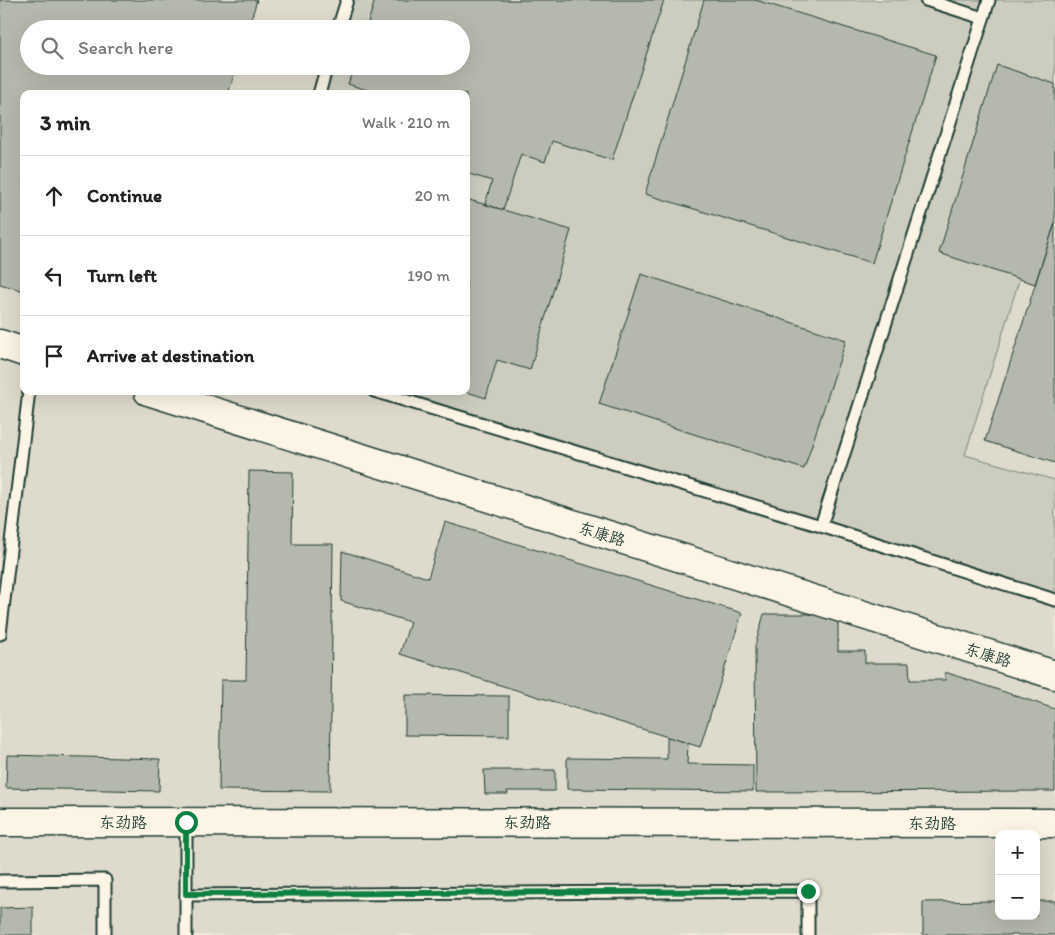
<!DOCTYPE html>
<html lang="en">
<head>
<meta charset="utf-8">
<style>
	:root { --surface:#fff; --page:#f6f6f6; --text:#222; --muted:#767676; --line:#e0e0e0 }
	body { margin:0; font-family:Itim,"LXGW WenKai TC",sans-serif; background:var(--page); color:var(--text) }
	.controls { position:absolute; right:15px; bottom:15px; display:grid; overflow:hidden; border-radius:10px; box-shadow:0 5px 20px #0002 }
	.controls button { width:45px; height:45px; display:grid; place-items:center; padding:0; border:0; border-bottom:1px solid var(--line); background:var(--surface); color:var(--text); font:25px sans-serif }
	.stop { position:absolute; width:15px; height:15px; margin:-11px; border:4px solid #0b8043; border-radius:50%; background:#fff }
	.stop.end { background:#0b8043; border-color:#fff; box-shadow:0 1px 5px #0008 }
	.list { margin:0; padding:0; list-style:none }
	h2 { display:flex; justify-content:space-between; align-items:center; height:65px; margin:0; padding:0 20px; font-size:21px }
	h2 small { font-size:16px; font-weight:400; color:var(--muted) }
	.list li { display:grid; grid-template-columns:32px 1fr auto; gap:15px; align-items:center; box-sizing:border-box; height:80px; padding:0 20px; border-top:1px solid var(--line) }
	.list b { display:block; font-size:19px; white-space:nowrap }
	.list em { font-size:16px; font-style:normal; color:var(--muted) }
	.icon { flex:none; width:28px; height:28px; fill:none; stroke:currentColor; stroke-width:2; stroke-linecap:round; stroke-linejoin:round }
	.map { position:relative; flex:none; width:1055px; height:935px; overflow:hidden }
	.search { position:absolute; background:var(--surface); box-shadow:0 5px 20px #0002; left:20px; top:20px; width:450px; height:55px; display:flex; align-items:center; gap:12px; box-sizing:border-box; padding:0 18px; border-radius:28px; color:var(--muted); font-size:19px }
	.panel { position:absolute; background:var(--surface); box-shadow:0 5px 20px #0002; left:20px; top:90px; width:450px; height:305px; border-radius:10px }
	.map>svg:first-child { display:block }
	.built { fill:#dedbcc; fill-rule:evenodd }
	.green { fill:#cccdbf; stroke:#76857a }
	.building { fill:#b5b9ad; stroke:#1f3d34 }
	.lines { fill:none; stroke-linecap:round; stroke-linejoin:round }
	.service-casing { stroke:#1f3d34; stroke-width:15 }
	.tertiary-casing { stroke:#1f3d34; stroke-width:31 }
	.service { stroke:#fcf5e5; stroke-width:11 }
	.tertiary { stroke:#fcf5e5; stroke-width:28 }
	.route { stroke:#0b8043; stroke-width:6 }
	.labels { text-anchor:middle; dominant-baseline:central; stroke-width:4; stroke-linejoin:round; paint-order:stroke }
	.street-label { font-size:16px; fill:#1f3d34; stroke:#fcf5e5 }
</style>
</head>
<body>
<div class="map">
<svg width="1055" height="935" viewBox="0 0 1055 935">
	<rect width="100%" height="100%" fill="#efeada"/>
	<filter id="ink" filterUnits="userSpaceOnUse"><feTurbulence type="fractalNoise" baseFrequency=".02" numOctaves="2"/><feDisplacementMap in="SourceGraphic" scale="10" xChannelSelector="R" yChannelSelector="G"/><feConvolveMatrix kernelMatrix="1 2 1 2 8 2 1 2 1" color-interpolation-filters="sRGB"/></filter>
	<g filter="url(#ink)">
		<path class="built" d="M 0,0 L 1055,0 L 1055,935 L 0,935 ZM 29,29 L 461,29 L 461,66 L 29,66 ZM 24,94 L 466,94 L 466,391 L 24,391 ZM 999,834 L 1036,834 L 1036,916 L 999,916 Z"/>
		<polygon class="green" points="347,0 1055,0 1055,164 965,455 1055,480 1055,600 374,391 466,391 466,94 319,94 327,66 461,66 461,29 338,29"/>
		<g class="building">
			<polygon points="0,0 257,0 248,29 29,29 29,66 237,66 228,94 24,94 24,291 0,284"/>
			<polygon points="375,0 664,0 612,160 552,141 545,162 521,154 503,210 485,204 492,181 466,173 466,94 379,94 348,84 354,66 461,66 461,29 366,29"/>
			<polygon points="704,0 755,0 936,55 872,263 645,194"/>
			<polygon points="997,65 1055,84 1055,223 1035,284 939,253"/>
			<polygon points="466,199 571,230 530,370 497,360 486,398 464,391 466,391"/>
			<polygon points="1055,223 1055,463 985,441"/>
			<polygon points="641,274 846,340 804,469 599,404"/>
			<polygon points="249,471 293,472 292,544 333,544 330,791 219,790 221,680 246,680"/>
			<polygon points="445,522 742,613 700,747 400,654 410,622 341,601 342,551 428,578"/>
			<polygon points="764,614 838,614 838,651 865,651 865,663 909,663 910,680 945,680 945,672 1055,709 1055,791 756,792 755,646"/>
			<polygon points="405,695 509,696 509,736 405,735"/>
			<polygon points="667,737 688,743 687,764 753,765 753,791 567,789 567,758 667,759"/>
			<polygon points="7,755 160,759 159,791 6,788"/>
			<polygon points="484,770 555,770 555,791 507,791 508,794 485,794"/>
			<polygon points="999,901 999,916 1036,916 1036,901 1055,901 1055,935 923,935 923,902"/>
			<polygon points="33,907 33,935 0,935 0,908"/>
		</g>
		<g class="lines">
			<g class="service-casing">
				<g id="service">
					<polyline points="926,0 983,18"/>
					<polyline points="989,0 821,526 1055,600"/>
					<polyline points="338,29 347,0"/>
					<polyline points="319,94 327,66"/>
					<polyline points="374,391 821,526"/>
					<polyline points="0,634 29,391"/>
					<polyline points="186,822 186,935"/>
					<polyline points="0,881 105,880 105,935"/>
					<polyline points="186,895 808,891 808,935"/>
				</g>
			</g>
			<g class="tertiary-casing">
				<g id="tertiary">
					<polyline points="0,344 24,352"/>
					<polyline points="148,391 1055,675"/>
					<polyline points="0,822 1055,823"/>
				</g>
			</g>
			<use href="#service" class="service"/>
			<use href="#tertiary" class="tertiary"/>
		</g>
	</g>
	<g class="lines" filter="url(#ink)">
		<polyline class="route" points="186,822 186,894 808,891"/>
	</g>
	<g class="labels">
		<g class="street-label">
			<text transform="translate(602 534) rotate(17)">东康路</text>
			<text transform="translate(988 655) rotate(17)">东康路</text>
			<text x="123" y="822">东劲路</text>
			<text x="527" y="822">东劲路</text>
			<text x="932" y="823">东劲路</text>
		</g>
	</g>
</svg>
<div class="controls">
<button>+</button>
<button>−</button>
</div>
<div class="stop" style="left:186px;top:822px"></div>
<div class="stop end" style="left:808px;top:891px"></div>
<div class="search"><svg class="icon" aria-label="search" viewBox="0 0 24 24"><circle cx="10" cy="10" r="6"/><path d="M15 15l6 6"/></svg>Search here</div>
<section class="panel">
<h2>3 min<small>Walk · 210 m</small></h2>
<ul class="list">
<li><svg class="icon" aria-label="ahead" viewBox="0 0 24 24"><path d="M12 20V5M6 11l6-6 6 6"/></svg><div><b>Continue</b></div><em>20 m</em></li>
<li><svg class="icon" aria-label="left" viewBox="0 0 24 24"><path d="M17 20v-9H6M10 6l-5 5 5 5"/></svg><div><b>Turn left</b></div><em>190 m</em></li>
<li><svg class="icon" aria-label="arrive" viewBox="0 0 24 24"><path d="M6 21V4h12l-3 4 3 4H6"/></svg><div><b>Arrive at destination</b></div></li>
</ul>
</section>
</div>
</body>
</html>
